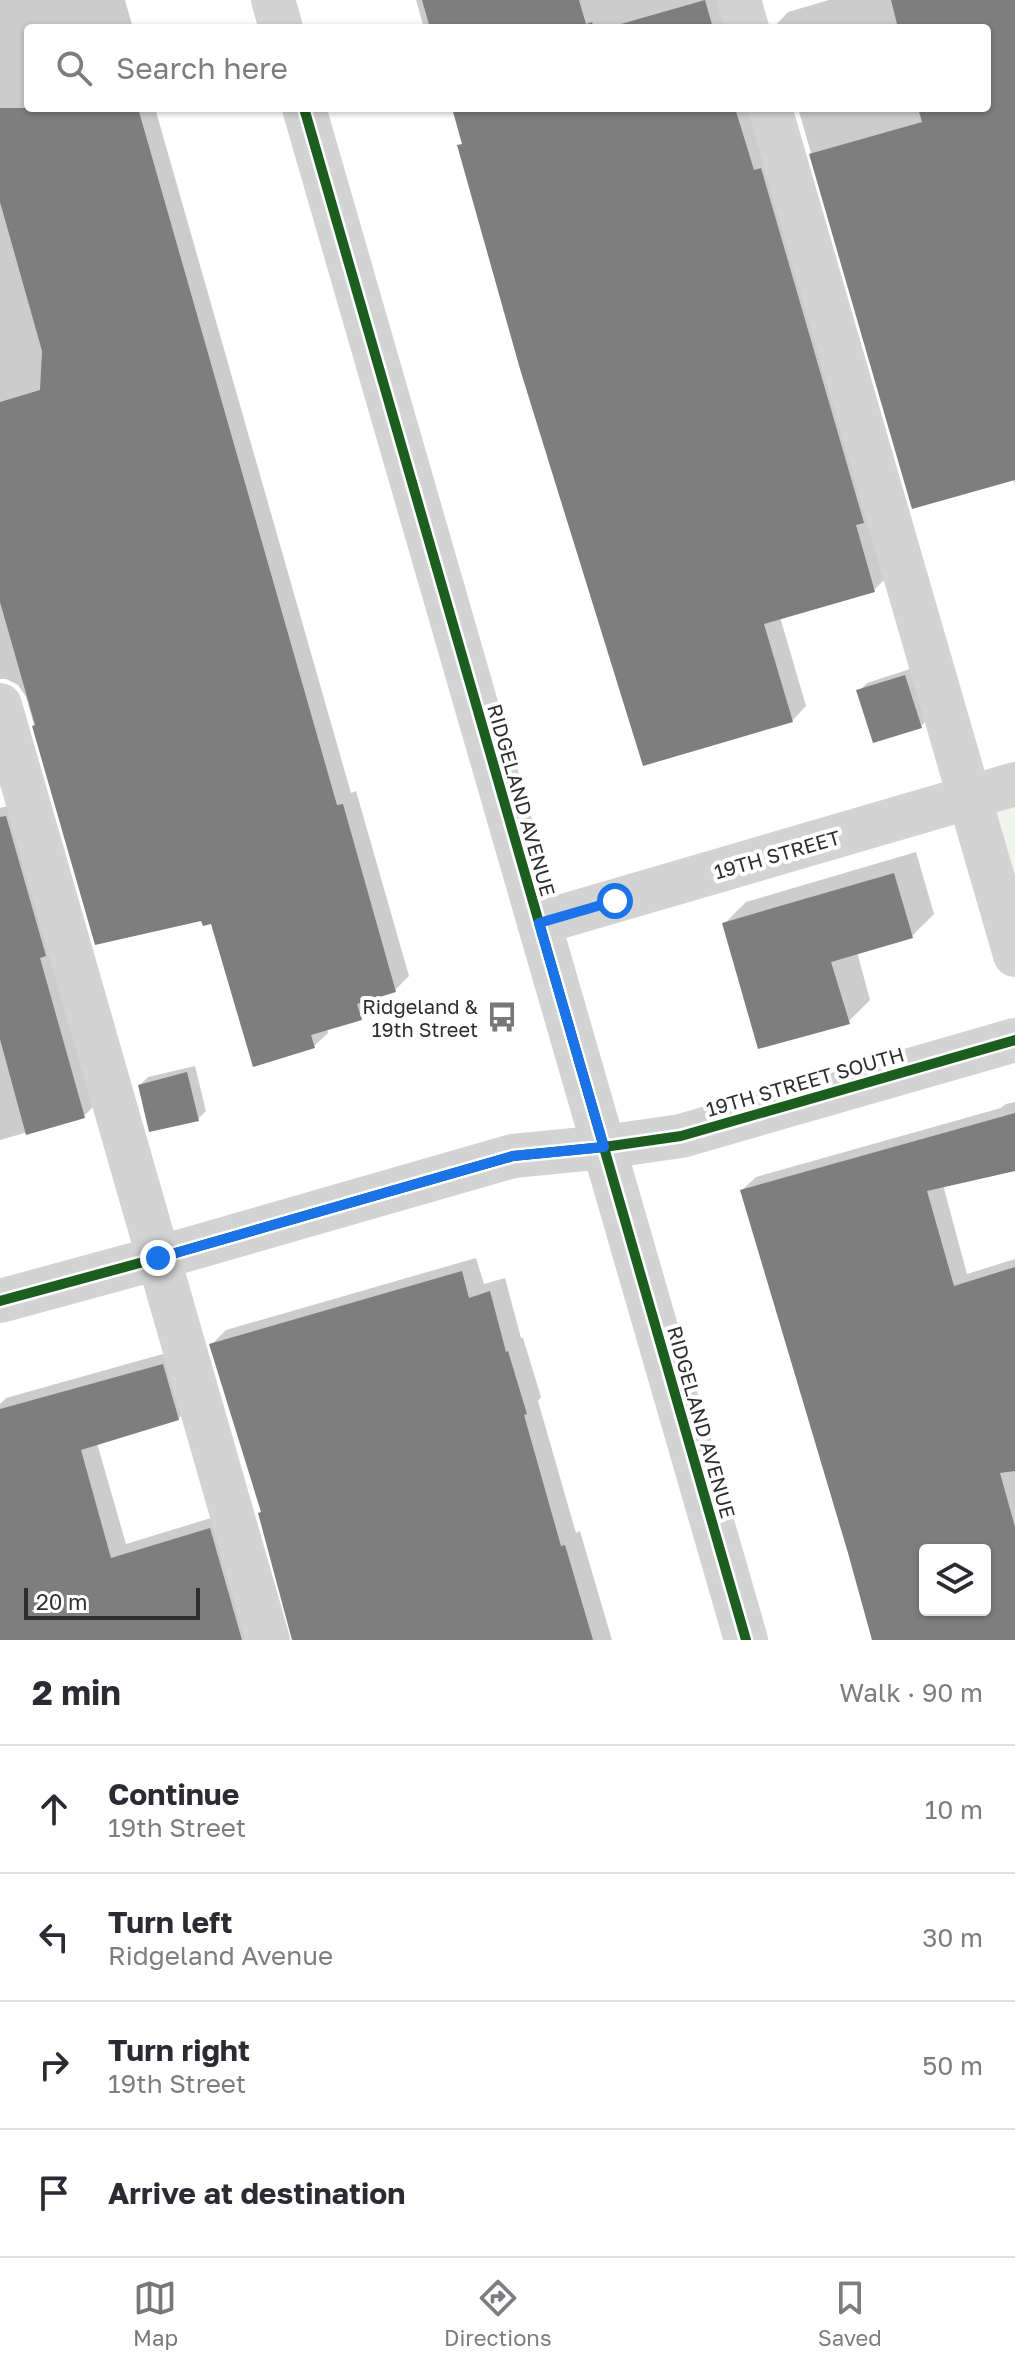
<!DOCTYPE html>
<html lang="en">
<head>
<meta charset="utf-8">
<style>
	:root { --surface:#fff; --page:#f2f2f3; --text:#2b2b33; --muted:#7c7c81; --line:#e1e1e2; --accent:#777 }
	body { margin:0; font-family:"Golos Text",sans-serif; background:var(--page); color:var(--text) }
	.controls { position:absolute; right:24px; bottom:24px; display:grid; overflow:hidden; border-radius:8px; box-shadow:0 2px 6px #0004 }
	.controls button { width:72px; height:72px; display:grid; place-items:center; padding:0; border:0; border-bottom:2px solid var(--line); background:var(--surface); color:var(--text); font:40px sans-serif }
	.scale { position:absolute; left:24px; bottom:20px; width:176px; box-sizing:border-box; padding-left:8px; border:4px solid #2e2e2e; border-top:0; font-size:22px; line-height:28px; white-space:nowrap; color:#2e2e2e; -webkit-text-stroke:6px #fff; paint-order:stroke }
	.stop { position:absolute; width:24px; height:24px; margin:-18px; border:6px solid #1a73e8; border-radius:50%; background:#fff }
	.stop.end { background:#1a73e8; border-color:#fff; box-shadow:0 2px 8px #0008 }
	.list { margin:0; padding:0; list-style:none }
	h2 { display:flex; justify-content:space-between; align-items:center; height:104px; margin:0; padding:0 32px; font-size:34px }
	h2 small { font-size:26px; font-weight:400; color:var(--muted) }
	.list li { display:grid; grid-template-columns:52px 1fr auto; gap:24px; align-items:center; box-sizing:border-box; height:128px; padding:0 32px; border-top:2px solid var(--line) }
	.list b { display:block; font-size:30px; white-space:nowrap }
	.list p { margin:0; font-size:26px; white-space:nowrap; color:var(--muted) }
	.list em { font-size:26px; font-style:normal; color:var(--muted) }
	.icon { flex:none; width:44px; height:44px; fill:none; stroke:currentColor; stroke-width:2; stroke-linecap:round; stroke-linejoin:round }
	.map { position:relative; flex:none; width:1015px; height:1640px; overflow:hidden }
	.search { position:absolute; background:var(--surface); box-shadow:0 2px 6px #0004; left:24px; right:24px; top:24px; height:88px; display:flex; align-items:center; gap:20px; box-sizing:border-box; padding:0 28px; border-radius:8px; color:var(--muted); font-size:30px }
	.sheet { height:616px; background:var(--surface) }
	nav { display:flex; justify-content:space-around; align-items:center; box-sizing:border-box; height:112px; border-top:2px solid var(--line); background:var(--surface); font-size:22px; color:var(--muted) }
	nav a { display:grid; justify-items:center; gap:4px }
	nav .on { color:var(--accent) }
	.map>svg:first-child { display:block }
	.green { fill:#f1f3ed }
	.shadow { fill:#0003; fill-rule:evenodd }
	.building { fill:#7e7e7e; fill-rule:evenodd }
	.lines { fill:none; stroke-linecap:round; stroke-linejoin:round }
	.minor { stroke:#d3d3d3; stroke-width:44 }
	.cycleway-casing { stroke:#fff; stroke-width:15 }
	.cycleway { stroke:#1b5e20; stroke-width:10 }
	.route { stroke:#1a73e8; stroke-width:10 }
	.labels { text-anchor:middle; dominant-baseline:central; stroke-width:8; stroke-linejoin:round; paint-order:stroke }
	.street-label { font-size:20px; fill:#2e2e2e; stroke:#fff }
	.poi-label { font-size:20px; fill:#2e2e2e; stroke:#fff; text-anchor:end }
</style>
</head>
<body>
<div class="map">
<svg width="1015" height="1640" viewBox="0 0 1015 1640">
	<rect width="100%" height="100%" fill="#fff"/>
	<polygon class="green" points="1015,806 1015,889 994,813"/>
	<g class="shadow">
		<polygon points="0,0 125,0 133,28 28,28 28,108 155,108 351,793 356,791 409,976 395,990 372,997 375,1005 361,1019 327,1028 328,1033 314,1046 213,921 202,918 96,943 26,697 18,685 6,679 0,679"/>
		<polygon points="416,0 724,0 742,28 424,28"/>
		<polygon points="829,0 1015,0 1015,486 1013,478 913,507 798,108 987,108 987,28 773,28 788,12"/>
		<polygon points="454,108 762,108 888,576 874,590 780,617 806,706 792,721 460,146 464,142"/>
		<polygon points="913,668 929,718 921,726 859,691 867,683"/>
		<polygon points="19,803 98,1102 84,1116 0,1140 0,808"/>
		<polygon points="916,852 934,914 912,936 857,952 870,1000 848,1022 724,924 746,902"/>
		<polygon points="195,1066 206,1111 198,1119 140,1085 148,1077"/>
		<path d="M 1015,1102 L 1015,1169 L 943,1185 L 967,1274 L 1015,1259 L 1015,1640 L 874,1640 L 742,1190 L 756,1177 L 1001,1108 L 1006,1104 ZM 925,1550 L 985,1550 L 985,1610 L 925,1610 Z"/>
		<polygon points="476,1258 484,1284 505,1278 521,1338 523,1338 541,1397 538,1401 576,1533 580,1531 612,1640 294,1640 263,1511 211,1345 226,1330"/>
		<polygon points="177,1350 193,1404 178,1419 97,1443 126,1544 224,1514 263,1640 0,1640 0,1404 6,1398"/>
	</g>
	<g class="building">
		<polygon points="422,0 579,0 586,24 592,22 594,28 430,28"/>
		<polygon points="705,0 713,28 607,28"/>
		<polygon points="891,0 1015,0 1015,480 912,509 809,154 922,122 918,108 987,108 987,28 898,28"/>
		<polygon points="0,108 138,108 337,805 343,804 396,992 357,1004 362,1020 311,1035 315,1048 253,1067 211,924 203,926 201,921 95,945 32,726 35,725 0,602 0,402 40,390 42,351 0,202"/>
		<polygon points="452,108 735,108 754,170 761,168 864,523 856,525 875,592 764,624 793,722 643,766 520,369 457,145 462,144"/>
		<polygon points="905,675 922,728 873,743 856,690"/>
		<polygon points="6,816 46,956 40,958 85,1118 26,1135 0,1039 0,817"/>
		<polygon points="894,873 913,938 831,962 850,1024 758,1049 722,923"/>
		<polygon points="187,1072 199,1121 149,1132 138,1085"/>
		<path d="M 1015,1113 L 1015,1171 L 927,1191 L 954,1286 L 1015,1267 L 1015,1471 L 1000,1473 L 1015,1527 L 1015,1640 L 872,1640 L 848,1553 L 740,1190 ZM 925,1550 L 985,1550 L 985,1610 L 925,1610 Z"/>
		<polygon points="462,1271 469,1298 490,1291 506,1352 508,1351 527,1414 524,1415 561,1546 565,1545 593,1640 292,1640 258,1513 261,1512 209,1344"/>
		<polygon points="163,1364 179,1420 81,1450 111,1558 210,1528 242,1640 0,1640 0,1409"/>
	</g>
	<g class="lines">
		<g class="minor">
			<polyline points="273,0 281,28"/>
			<polyline points="739,0 747,28"/>
			<polyline points="304,108 746,1640"/>
			<polyline points="770,108 1015,955"/>
			<polyline points="0,705 268,1640"/>
			<polyline points="539,923 1015,784"/>
			<polyline points="0,1301 158,1258 513,1156 604,1147 681,1136 1015,1040"/>
		</g>
		<g class="cycleway-casing">
			<g id="cycleway">
				<polyline points="304,108 746,1640"/>
				<polyline points="0,1301 158,1258 513,1156 604,1147 681,1136 1015,1040"/>
			</g>
		</g>
		<use href="#cycleway" class="cycleway"/>
	</g>
	<g class="lines">
		<polyline class="route" points="158,1258 513,1156 604,1147 539,923 615,901"/>
	</g>
	<defs>
		<g id="bus-bare" transform="scale(2.4)"><path d="M-5-6H5V4H4V6H2V4H-2V6H-4V4H-5ZM-3.5-4V0h7V-4ZM-3.5 1.2v1.5H-2V1.2ZM2 1.2v1.5H3.5V1.2Z" fill="#777" stroke="#fff" stroke-width="2.5" paint-order="stroke"/></g>
	</defs>
	<g fill-rule="evenodd">
		<use href="#bus-bare" x="502" y="1017"/>
	</g>
	<g class="labels">
		<g class="street-label">
			<text transform="translate(522 800) rotate(74)">RIDGELAND AVENUE</text>
			<text transform="translate(777 854) rotate(-16)">19TH STREET</text>
			<text transform="translate(805 1081) rotate(-16)">19TH STREET SOUTH</text>
			<text transform="translate(702 1422) rotate(74)">RIDGELAND AVENUE</text>
		</g>
		<g class="poi-label">
			<text x="478" y="1006">Ridgeland &amp;<tspan x="478" dy="23">19th Street</tspan></text>
		</g>
	</g>
</svg>
<div class="controls">
<button><svg class="icon" aria-label="layers" viewBox="0 0 24 24"><path d="M12 4l9 5-9 5-9-5zM3 14l9 5 9-5"/></svg></button>
</div>
<div class="scale">20 m</div>
<div class="stop" style="left:615px;top:901px"></div>
<div class="stop end" style="left:158px;top:1258px"></div>
<div class="search"><svg class="icon" aria-label="search" viewBox="0 0 24 24"><circle cx="10" cy="10" r="6"/><path d="M15 15l6 6"/></svg>Search here</div>
</div>
<section class="sheet">
<h2>2 min<small>Walk · 90 m</small></h2>
<ul class="list">
<li><svg class="icon" aria-label="ahead" viewBox="0 0 24 24"><path d="M12 20V5M6 11l6-6 6 6"/></svg><div><b>Continue</b><p>19th Street</p></div><em>10 m</em></li>
<li><svg class="icon" aria-label="left" viewBox="0 0 24 24"><path d="M17 20v-9H6M10 6l-5 5 5 5"/></svg><div><b>Turn left</b><p>Ridgeland Avenue</p></div><em>30 m</em></li>
<li><svg class="icon" aria-label="right" viewBox="0 0 24 24"><path d="M7 20v-9h11M14 6l5 5-5 5"/></svg><div><b>Turn right</b><p>19th Street</p></div><em>50 m</em></li>
<li><svg class="icon" aria-label="arrive" viewBox="0 0 24 24"><path d="M6 21V4h12l-3 4 3 4H6"/></svg><div><b>Arrive at destination</b></div></li>
</ul>
</section>
<nav>
<a class="on"><svg class="icon" aria-label="map" viewBox="0 0 24 24"><path d="M3 6l6-2 6 2 6-2v14l-6 2-6-2-6 2zM9 4v14M15 6v14"/></svg>Map</a>
<a><svg class="icon" aria-label="directions" viewBox="0 0 24 24"><path d="M12 3l9 9-9 9-9-9zM9 14v-3h6M13 9l2 2-2 2"/></svg>Directions</a>
<a><svg class="icon" aria-label="saved" viewBox="0 0 24 24"><path d="M7 4h10v16l-5-4-5 4z"/></svg>Saved</a>
</nav>
</body>
</html>
